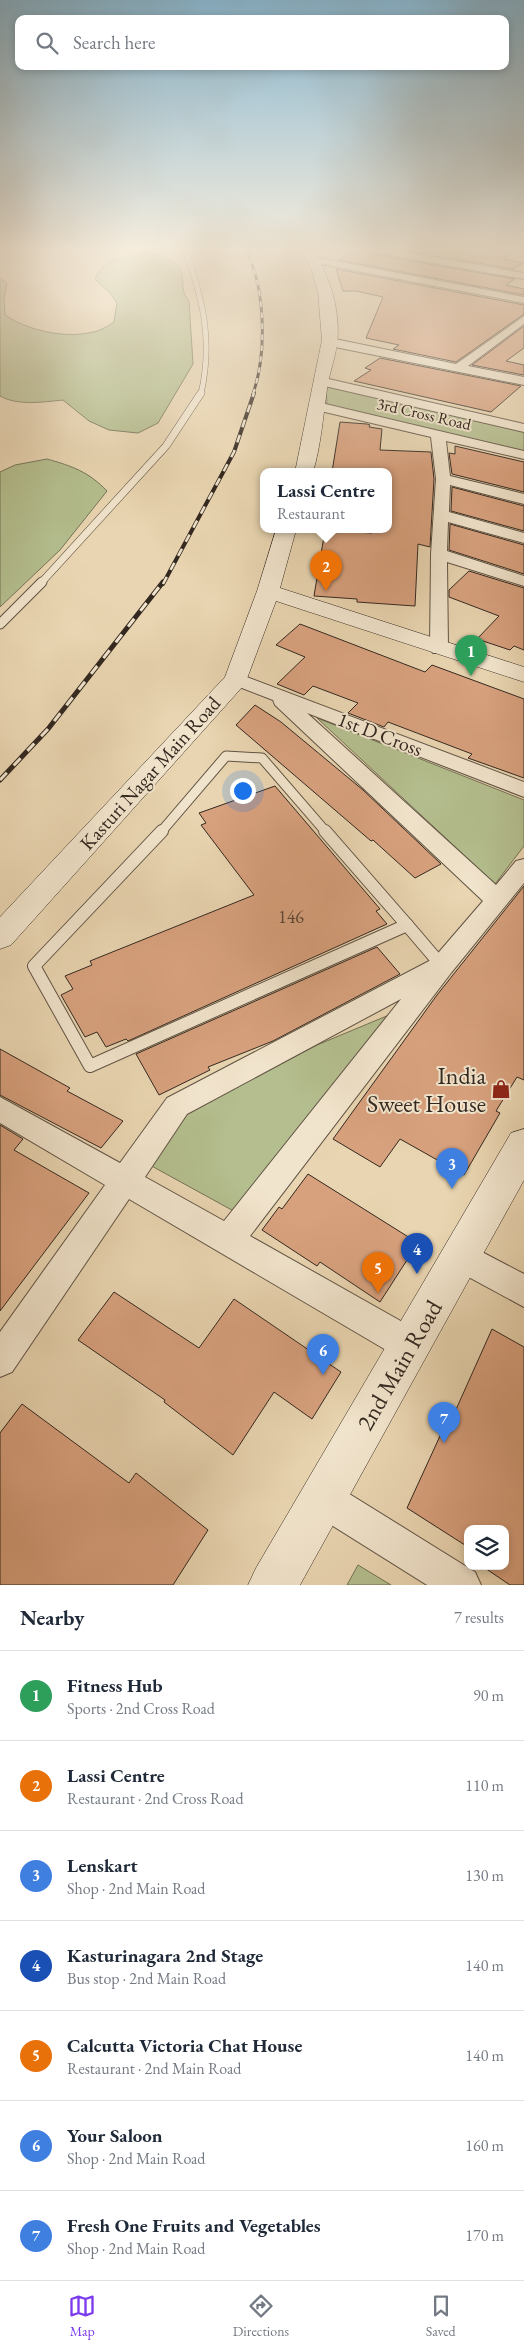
<!DOCTYPE html>
<html lang="en">
<head>
<meta charset="utf-8">
<style>
	:root { --surface:#fff; --page:#f2f2f3; --text:#1f2937; --muted:#747a83; --line:#e0e1e3; --accent:#7c3aed }
	body { margin:0; font-family:"EB Garamond",serif; background:var(--page); color:var(--text) }
	.controls { position:absolute; right:15px; bottom:15px; display:grid; overflow:hidden; border-radius:10px; box-shadow:0 2px 8px #0003 }
	.controls button { width:45px; height:45px; display:grid; place-items:center; padding:0; border:0; border-bottom:1px solid var(--line); background:var(--surface); color:var(--text); font:25px sans-serif }
	.you { position:absolute; left:242px; top:790px; width:18px; height:18px; margin:-12px; border:4px solid #fff; border-radius:50%; background:#1a73e8; box-shadow:0 0 0 8px #1a73e833 }
	.badge { display:grid; place-items:center; width:32px; height:32px; border-radius:50%; background:var(--accent); color:#fff; font-size:16px; font-weight:700 }
	.pin { position:absolute; translate:-50% -41px; filter:drop-shadow(0 1px 2px #0008) }
	.pin::after { content:''; position:absolute; top:26px; width:18px; height:15px; background:inherit; clip-path:polygon(0 0,100% 0,50% 100%) }
	.popup { position:absolute; left:260px; top:468px; width:132px; height:65px; box-sizing:border-box; display:grid; place-content:center; border-radius:10px; background:var(--surface); filter:drop-shadow(0 1px 4px #0005); font-size:16px; white-space:nowrap; color:var(--muted) }
	.popup b { font-size:19px; color:var(--text) }
	.popup::after { content:''; position:absolute; left:50%; top:100%; margin-left:-10px; border:10px solid transparent; border-top-color:var(--surface) }
	.list { margin:0; padding:0; list-style:none }
	h2 { display:flex; justify-content:space-between; align-items:center; height:65px; margin:0; padding:0 20px; font-size:21px }
	h2 small { font-size:16px; font-weight:400; color:var(--muted) }
	.list li { display:grid; grid-template-columns:32px 1fr auto; gap:15px; align-items:center; box-sizing:border-box; height:90px; padding:0 20px; border-top:1px solid var(--line) }
	.list b { display:block; font-size:19px; white-space:nowrap }
	.list p { margin:0; font-size:16px; white-space:nowrap; color:var(--muted) }
	.list em { font-size:16px; font-style:normal; color:var(--muted) }
	.icon { flex:none; width:28px; height:28px; fill:none; stroke:currentColor; stroke-width:2; stroke-linecap:round; stroke-linejoin:round }
	.map { position:relative; flex:none; width:524px; height:1585px; overflow:hidden }
	.search { position:absolute; background:var(--surface); box-shadow:0 2px 8px #0003; left:15px; right:15px; top:15px; height:55px; display:flex; align-items:center; gap:12px; box-sizing:border-box; padding:0 18px; border-radius:10px; color:var(--muted); font-size:19px }
	.sheet { height:695px; background:var(--surface) }
	nav { display:flex; justify-content:space-around; align-items:center; box-sizing:border-box; height:70px; border-top:1px solid var(--line); background:var(--surface); font-size:14px; color:var(--muted) }
	nav a { display:grid; justify-items:center; gap:2px }
	nav .on { color:var(--accent) }
	.map>svg:first-child { display:block }
	.green { fill:#b4be8e; stroke:#747357 }
	.building { fill:#d8a17e; stroke:#332820 }
	.lines { fill:none; stroke-linecap:round; stroke-linejoin:round }
	.lane-far3-casing { stroke:#605344; stroke-width:6 }
	.lane-far2-casing { stroke:#605344; stroke-width:8 }
	.lane-far1-casing { stroke:#605344; stroke-width:11 }
	.lane-casing { stroke:#605344; stroke-width:14 }
	.street-casing { stroke:#605344; stroke-width:2 }
	.secondary-casing { stroke:#332820; stroke-width:1 }
	.lane-far3 { stroke:#f1e4cc; stroke-width:5 }
	.lane-far2 { stroke:#f1e4cc; stroke-width:7 }
	.lane-far1 { stroke:#f1e4cc; stroke-width:9 }
	.lane { stroke:#f1e4cc; stroke-width:12 }
	.street { fill:#f1e4cc; fill-rule:evenodd }
	.secondary { fill:#f1e4cc; fill-rule:evenodd }
	.rail-far2-casing { stroke:#332820; stroke-width:3 }
	.rail-far1-casing { stroke:#332820; stroke-width:4 }
	.rail-casing { stroke:#332820; stroke-width:5 }
	.rail-far2 { stroke:#f1e4cc; stroke-width:2; stroke-dasharray:5.5; stroke-linecap:butt }
	.rail-far1 { stroke:#f1e4cc; stroke-width:2.5; stroke-dasharray:8; stroke-linecap:butt }
	.rail { stroke:#f1e4cc; stroke-width:3; stroke-dasharray:10; stroke-linecap:butt }
	.labels { text-anchor:middle; dominant-baseline:central; stroke-width:4; stroke-linejoin:round; paint-order:stroke }
	.far-street-label { font-size:16px; fill:#332820; stroke:#f1e4cc }
	.number-label { font-size:18px; fill:#5c4638 }
	.street-label { font-size:20px; fill:#332820; stroke:#f1e4cc }
	.near-poi-label { font-size:24px; fill:#332820; stroke:#f1e4cc; text-anchor:end }
	.near-street-label { font-size:24px; fill:#332820; stroke:#f1e4cc }
</style>
</head>
<body>
<div class="map">
<svg width="524" height="1585" viewBox="0 0 524 1585">
	<rect width="100%" height="100%" fill="#e9d5b1"/>
	<filter id="stains"><feTurbulence type="fractalNoise" baseFrequency=".004" numOctaves="4"/><feColorMatrix values="0 0 0 0 .2 0 0 0 0 .09 0 0 0 0 .02 0 0 0 .5 -.17"/></filter>
	<radialGradient id="worn" r=".72"><stop offset=".6" stop-color="#630" stop-opacity="0"/><stop offset="1" stop-color="#630" stop-opacity=".3"/></radialGradient>
	<g class="green">
		<path d="M 135,253 C 150,254 180,256 182,275 C 184,287 181,292 189,301 L 193,364 L 158,423 L 138,433 L 109,430 L 89,421 L 63,400 C 43,402 18,406 0,396 L 0,279 L 7,283 L 4,299 L 5,315 C 32,334 87,344 114,322 L 117,303 L 111,294 L 95,279 C 102,261 118,258 135,253 Z"/>
		<polygon points="326,386 524,432 524,451 327,405"/>
		<path d="M 47,459 C 72,466 89,472 107,491 L 60,550 L 0,607 L 0,472 L 15,465 Z"/>
		<polygon points="317,718 524,800 524,846 495,884"/>
		<polygon points="389,1015 239,1214 148,1164 187,1113 317,1045"/>
		<polygon points="358,1565 391,1585 347,1585"/>
	</g>
	<g class="building">
		<polygon points="360,249 364,249 371,254 515,279 506,285 524,289 524,295 339,260"/>
		<polygon points="397,249 519,249 503,259 523,263 513,269"/>
		<polygon points="336,269 524,305 524,314 456,362 393,349 399,345 366,338 383,297 356,291 343,291"/>
		<polygon points="524,326 524,348 506,361 524,365 524,375 472,365"/>
		<polygon points="380,358 521,386 491,412 354,381 371,370 365,368"/>
		<polygon points="340,422 367,424 370,425 369,427 382,429 380,450 431,452 434,479 430,547 418,544 415,606 357,602 357,599 314,596 325,530 372,533 373,530 388,530 388,472 332,472"/>
		<polygon points="455,446 524,462 524,492 452,474 449,453 455,454"/>
		<polygon points="452,487 524,506 524,531 451,511"/>
		<polygon points="450,524 524,545 524,574 449,550"/>
		<polygon points="469,571 524,588 524,650 514,646 510,650 477,639 499,616 449,597 449,590"/>
		<polygon points="300,624 425,672 432,665 524,699 524,778 468,758 472,754 388,722 384,727 348,713 358,703 313,686 304,695 277,684 305,657 276,645"/>
		<polygon points="255,705 281,722 363,790 441,864 415,878 373,840 371,841 236,725"/>
		<polygon points="275,786 380,909 376,911 387,924 128,1041 126,1039 106,1047 97,1032 85,1037 61,995 73,989 65,976 92,965 90,961 254,895 201,825 206,823 199,813"/>
		<polygon points="524,886 524,1080 517,1077 496,1111 500,1113 464,1175 400,1139 380,1167 333,1139 437,995"/>
		<polygon points="377,947 400,974 273,1041 208,1067 210,1070 159,1095 136,1054"/>
		<polygon points="0,1049 70,1088 67,1091 123,1121 101,1148 0,1095"/>
		<polygon points="0,1125 23,1139 14,1150 89,1193 0,1311"/>
		<polygon points="308,1174 418,1243 380,1302 320,1262 317,1266 262,1230 279,1207 282,1209"/>
		<polygon points="114,1292 199,1348 234,1299 341,1372 312,1419 274,1392 233,1455 164,1402 165,1400 78,1340"/>
		<polygon points="492,1329 524,1347 524,1585 510,1585 482,1566 505,1566 505,1529 468,1529 468,1547 407,1508 451,1412 454,1414"/>
		<polygon points="22,1404 129,1483 136,1473 208,1530 173,1585 0,1585 0,1433"/>
	</g>
	<g class="lines">
		<g class="lane-far3-casing">
			<path id="lane-far3" d="M 185,249 C 203,299 213,341 201,394"/>
		</g>
		<g class="lane-far2-casing">
			<polyline id="lane-far2" points="40,584 166,446 201,393"/>
		</g>
		<g class="lane-far1-casing">
			<g id="lane-far1">
				<polyline points="0,624 42,582"/>
				<polyline points="161,832 226,756 262,758 326,832"/>
			</g>
		</g>
		<g class="lane-casing">
			<g id="lane">
				<polyline points="162,831 34,966 90,1066 407,925"/>
				<polyline points="325,831 407,925"/>
				<polyline points="407,925 442,966"/>
			</g>
		</g>
		<g class="street-casing">
			<g id="street">
				<polygon points="366,249 387,249 524,273 524,279 371,252"/>
				<polygon points="314,257 524,297 524,303 310,262 309,260"/>
				<polygon points="524,316 524,324 468,366 524,377 524,385 330,346 324,342 330,338 456,364"/>
				<polygon points="320,377 524,424 524,432 316,384 314,381"/>
				<polygon points="317,402 524,451 524,459 446,441 450,476 524,494 524,504 450,485 449,512 524,533 524,543 448,522 447,551 524,576 524,586 447,562 448,649 445,653 433,653 430,649 431,554 436,479 431,437 312,409 310,406 312,403"/>
				<path d="M 236,673 L 524,782 L 524,797 L 307,713 L 496,885 L 516,861 L 524,859 L 524,883 L 451,973 L 250,1236 L 422,1333 L 426,1345 L 422,1357 L 410,1361 L 398,1357 L 129,1199 L 12,1372 L 0,1377 L 0,1332 L 105,1185 L 0,1123 L 0,1097 L 120,1163 L 167,1098 L 433,959 L 483,901 L 275,705 L 273,700 L 229,683 L 227,679 L 229,675 ZM 401,999 L 224,1221 L 145,1177 L 187,1114 Z"/>
				<polygon points="461,1241 524,1274 524,1307 450,1267 445,1256 450,1245"/>
				<polygon points="322,1480 335,1485 475,1572 481,1585 427,1585 309,1511 304,1498 309,1485"/>
			</g>
		</g>
		<g class="secondary-casing">
			<g id="secondary">
				<path d="M 300,249 L 312,249 C 330,276 341,311 337,344 C 335,359 329,374 327,389 C 323,417 321,445 313,472 L 295,472 L 322,340 L 318,292 L 311,269 Z"/>
				<polygon points="276,530 296,530 280,588 524,667 524,682 276,601 245,684 11,945 0,949 0,917 225,677 257,591"/>
				<polygon points="524,1129 524,1180 300,1585 248,1585 256,1568 511,1133"/>
			</g>
		</g>
		<use href="#lane-far3" class="lane-far3"/>
		<use href="#lane-far2" class="lane-far2"/>
		<use href="#lane-far1" class="lane-far1"/>
		<use href="#lane" class="lane"/>
		<use href="#street" class="street"/>
		<use href="#secondary" class="secondary"/>
		<g class="rail-far2-casing">
			<path id="rail-far2" d="M 245,249 C 266,286 267,354 253,394"/>
		</g>
		<g class="rail-far1-casing">
			<polyline id="rail-far1" points="163,584 234,452 254,393"/>
		</g>
		<g class="rail-casing">
			<polyline id="rail" points="0,780 48,729 163,582"/>
		</g>
		<use href="#rail-far2" class="rail-far2"/>
		<use href="#rail-far1" class="rail-far1"/>
		<use href="#rail" class="rail"/>
	</g>
	<linearGradient id="sky" x2="0" y2="1"><stop stop-color="#87b6d0"/><stop offset="0.53" stop-color="#f5ecdc"/><stop offset="1" stop-color="#f5ecdc" stop-opacity="0"/></linearGradient>
	<rect width="524" height="471" fill="url(#sky)"/>
	<defs>
		<g id="shop-bare" transform="scale(1.5)"><path d="M-5-2.5h2.3a2.7 3.5 0 0 1 5.4 0H5L5.5 6h-11ZM-1.5-2.5h3a1.5 2.3 0 0 0-3 0Z" fill="#8f2418" stroke="#f1e4cc" stroke-width="2.5" paint-order="stroke"/></g>
	</defs>
	<g fill-rule="evenodd">
		<use href="#shop-bare" x="501" y="1089"/>
	</g>
	<g class="labels">
		<g class="far-street-label">
			<text transform="translate(424 414) rotate(13)">3rd Cross Road</text>
		</g>
		<g class="number-label">
			<text x="291" y="916">146</text>
		</g>
		<g class="street-label">
			<text transform="translate(380 734) rotate(21)">1st D Cross</text>
			<text transform="translate(150 773) rotate(-48)">Kasturi Nagar Main Road</text>
		</g>
		<g class="near-poi-label">
			<text x="486" y="1075">India<tspan x="486" dy="28">Sweet House</tspan></text>
		</g>
		<g class="near-street-label">
			<text transform="translate(399 1365) rotate(-60)">2nd Main Road</text>
		</g>
	</g>
	<rect width="100%" height="100%" filter="url(#stains)"/>
	<rect width="100%" height="100%" fill="url(#worn)"/>
</svg>
<div class="controls">
<button><svg class="icon" aria-label="layers" viewBox="0 0 24 24"><path d="M12 4l9 5-9 5-9-5zM3 14l9 5 9-5"/></svg></button>
</div>
<div class="you"></div>
<div class="pin badge" style="left:471px;top:676px;background:#2e9e5b">1</div>
<div class="pin badge" style="left:326px;top:591px;background:#e8710a">2</div>
<div class="popup"><b>Lassi Centre</b>Restaurant</div>
<div class="pin badge" style="left:452px;top:1189px;background:#3f7fe0">3</div>
<div class="pin badge" style="left:417px;top:1274px;background:#1a4fb4">4</div>
<div class="pin badge" style="left:378px;top:1293px;background:#e8710a">5</div>
<div class="pin badge" style="left:323px;top:1375px;background:#3f7fe0">6</div>
<div class="pin badge" style="left:444px;top:1443px;background:#3f7fe0">7</div>
<div class="search"><svg class="icon" aria-label="search" viewBox="0 0 24 24"><circle cx="10" cy="10" r="6"/><path d="M15 15l6 6"/></svg>Search here</div>
</div>
<section class="sheet">
<h2>Nearby<small>7 results</small></h2>
<ul class="list">
<li><span class="badge" style="background:#2e9e5b">1</span><div><b>Fitness Hub</b><p>Sports · 2nd Cross Road</p></div><em>90 m</em></li>
<li><span class="badge" style="background:#e8710a">2</span><div><b>Lassi Centre</b><p>Restaurant · 2nd Cross Road</p></div><em>110 m</em></li>
<li><span class="badge" style="background:#3f7fe0">3</span><div><b>Lenskart</b><p>Shop · 2nd Main Road</p></div><em>130 m</em></li>
<li><span class="badge" style="background:#1a4fb4">4</span><div><b>Kasturinagara 2nd Stage</b><p>Bus stop · 2nd Main Road</p></div><em>140 m</em></li>
<li><span class="badge" style="background:#e8710a">5</span><div><b>Calcutta Victoria Chat House</b><p>Restaurant · 2nd Main Road</p></div><em>140 m</em></li>
<li><span class="badge" style="background:#3f7fe0">6</span><div><b>Your Saloon</b><p>Shop · 2nd Main Road</p></div><em>160 m</em></li>
<li><span class="badge" style="background:#3f7fe0">7</span><div><b>Fresh One Fruits and Vegetables</b><p>Shop · 2nd Main Road</p></div><em>170 m</em></li>
</ul>
</section>
<nav>
<a class="on"><svg class="icon" aria-label="map" viewBox="0 0 24 24"><path d="M3 6l6-2 6 2 6-2v14l-6 2-6-2-6 2zM9 4v14M15 6v14"/></svg>Map</a>
<a><svg class="icon" aria-label="directions" viewBox="0 0 24 24"><path d="M12 3l9 9-9 9-9-9zM9 14v-3h6M13 9l2 2-2 2"/></svg>Directions</a>
<a><svg class="icon" aria-label="saved" viewBox="0 0 24 24"><path d="M7 4h10v16l-5-4-5 4z"/></svg>Saved</a>
</nav>
</body>
</html>
